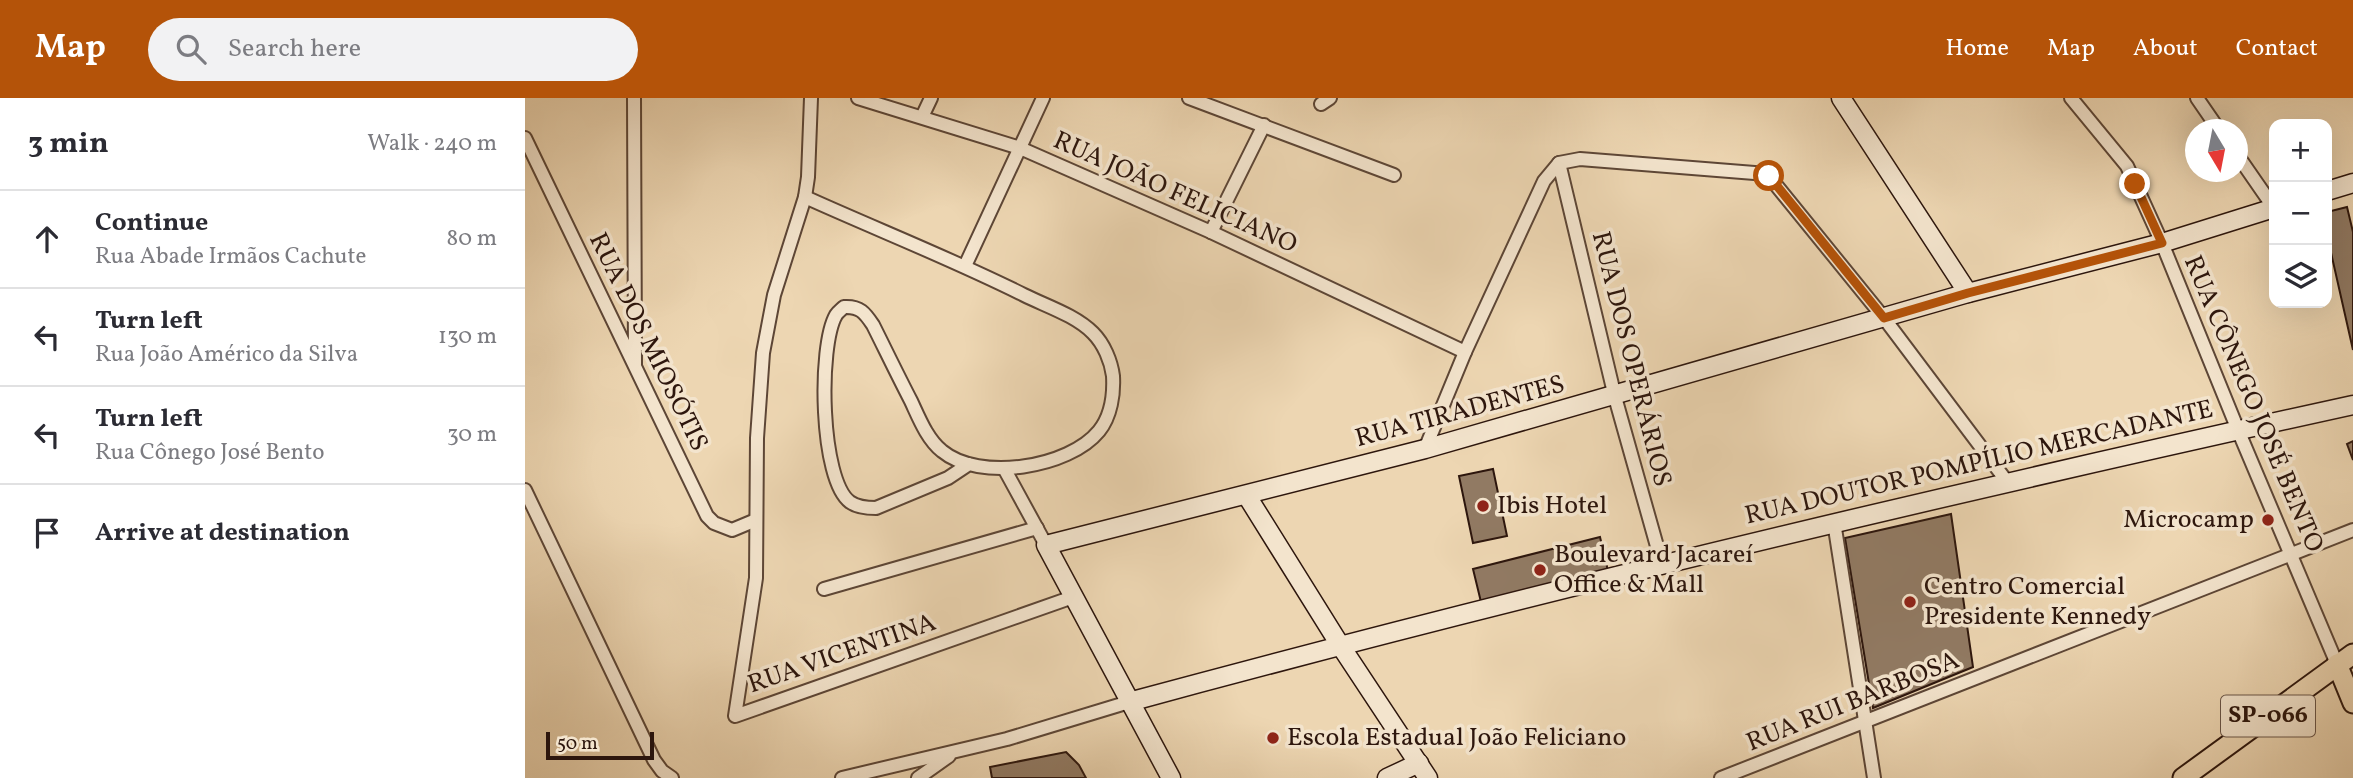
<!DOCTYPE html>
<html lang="en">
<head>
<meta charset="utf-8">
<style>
	:root { --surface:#fff; --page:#f2f2f3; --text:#2b2b33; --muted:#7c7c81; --line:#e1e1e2; --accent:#b45309 }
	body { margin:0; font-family:Vollkorn,serif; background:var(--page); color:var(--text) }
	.controls { position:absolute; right:21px; top:21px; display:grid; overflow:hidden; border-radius:14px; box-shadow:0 7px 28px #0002 }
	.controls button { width:63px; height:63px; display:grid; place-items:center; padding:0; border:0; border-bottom:2px solid var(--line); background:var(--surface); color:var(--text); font:35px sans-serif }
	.compass { position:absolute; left:1660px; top:21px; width:63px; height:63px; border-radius:50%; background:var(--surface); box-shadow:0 7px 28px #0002; rotate:170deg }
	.scale { position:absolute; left:21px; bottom:18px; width:108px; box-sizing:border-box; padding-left:7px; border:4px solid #2d160d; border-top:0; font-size:19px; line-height:24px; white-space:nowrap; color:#2d160d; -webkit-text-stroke:5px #f3e4cd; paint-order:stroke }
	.stop { position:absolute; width:21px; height:21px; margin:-16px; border:5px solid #b45309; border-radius:50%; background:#fff }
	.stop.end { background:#b45309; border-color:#fff; box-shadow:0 2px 7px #0008 }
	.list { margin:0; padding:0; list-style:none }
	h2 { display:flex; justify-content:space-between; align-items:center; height:91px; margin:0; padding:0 28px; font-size:30px }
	h2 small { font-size:23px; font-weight:400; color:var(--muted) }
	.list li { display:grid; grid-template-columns:46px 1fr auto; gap:21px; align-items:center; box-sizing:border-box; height:98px; padding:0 28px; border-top:2px solid var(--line) }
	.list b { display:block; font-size:26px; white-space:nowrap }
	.list p { margin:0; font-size:23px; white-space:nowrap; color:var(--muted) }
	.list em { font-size:23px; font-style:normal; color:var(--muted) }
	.icon { flex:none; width:38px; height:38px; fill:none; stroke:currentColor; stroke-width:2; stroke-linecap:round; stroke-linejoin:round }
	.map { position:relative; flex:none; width:1828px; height:680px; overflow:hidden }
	header { display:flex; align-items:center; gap:42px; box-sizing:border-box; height:98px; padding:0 35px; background:var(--accent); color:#fff }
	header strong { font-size:33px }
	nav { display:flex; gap:38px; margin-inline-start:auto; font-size:24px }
	.search { width:490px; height:63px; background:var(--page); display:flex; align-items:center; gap:18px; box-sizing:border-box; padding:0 24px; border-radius:38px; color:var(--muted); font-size:26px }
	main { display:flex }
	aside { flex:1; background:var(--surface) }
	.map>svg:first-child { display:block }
	.building { fill:#917a63; stroke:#2d160d; stroke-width:2 }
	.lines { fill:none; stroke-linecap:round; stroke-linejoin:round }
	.street-casing { stroke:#5d4636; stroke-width:16 }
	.secondary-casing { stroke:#2d160d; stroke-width:21 }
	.primary-casing { stroke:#2d160d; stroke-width:23 }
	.street { stroke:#f3e4cd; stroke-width:12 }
	.secondary { stroke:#f3e4cd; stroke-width:18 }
	.primary { stroke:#edd6b2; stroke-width:19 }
	.route { stroke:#b45309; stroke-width:9 }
	.poi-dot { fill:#8f2418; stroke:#f3e4cd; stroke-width:2.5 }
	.labels { text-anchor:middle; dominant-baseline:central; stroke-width:7; stroke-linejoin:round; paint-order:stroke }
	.shield { fill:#f3e4cd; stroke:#685447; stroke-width:2 }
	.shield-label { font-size:24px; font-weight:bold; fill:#2d160d }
	.street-label { font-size:26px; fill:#2d160d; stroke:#f3e4cd }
	.poi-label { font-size:26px; fill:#2d160d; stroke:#f3e4cd; text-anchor:start }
</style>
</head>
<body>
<header>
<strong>Map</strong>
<div class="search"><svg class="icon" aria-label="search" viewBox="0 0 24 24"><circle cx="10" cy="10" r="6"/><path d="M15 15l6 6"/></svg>Search here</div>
<nav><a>Home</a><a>Map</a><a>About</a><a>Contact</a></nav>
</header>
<main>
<aside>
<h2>3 min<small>Walk · 240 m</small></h2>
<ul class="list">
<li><svg class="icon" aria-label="ahead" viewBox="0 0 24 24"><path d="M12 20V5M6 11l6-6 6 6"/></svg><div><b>Continue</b><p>Rua Abade Irmãos Cachute</p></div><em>80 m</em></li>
<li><svg class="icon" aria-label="left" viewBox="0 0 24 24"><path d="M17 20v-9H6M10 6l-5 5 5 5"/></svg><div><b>Turn left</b><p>Rua João Américo da Silva</p></div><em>130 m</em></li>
<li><svg class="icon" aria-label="left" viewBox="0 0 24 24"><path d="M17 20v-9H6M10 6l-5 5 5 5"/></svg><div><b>Turn left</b><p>Rua Cônego José Bento</p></div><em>30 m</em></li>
<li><svg class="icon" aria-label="arrive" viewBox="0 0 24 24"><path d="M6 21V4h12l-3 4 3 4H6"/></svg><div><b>Arrive at destination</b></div></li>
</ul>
</aside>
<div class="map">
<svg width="1828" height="680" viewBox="0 0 1828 680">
	<rect width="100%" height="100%" fill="#edd6b2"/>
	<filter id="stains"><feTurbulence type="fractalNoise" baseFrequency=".00286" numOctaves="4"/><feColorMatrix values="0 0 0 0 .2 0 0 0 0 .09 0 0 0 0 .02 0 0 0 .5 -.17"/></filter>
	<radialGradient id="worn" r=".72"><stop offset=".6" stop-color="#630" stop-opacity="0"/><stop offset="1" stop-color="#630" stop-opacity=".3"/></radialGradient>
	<g class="building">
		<polygon points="1822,109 1828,134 1828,252 1802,137 1802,114"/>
		<polygon points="1828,343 1828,362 1822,346"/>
		<polygon points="968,371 982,438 948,445 934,378"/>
		<polygon points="1426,416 1448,569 1348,610 1320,440"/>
		<polygon points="1075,439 1083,473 956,504 948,471"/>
		<polygon points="541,654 554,667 561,680 467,680 465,669"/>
	</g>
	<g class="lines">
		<g class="street-casing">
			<g id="street">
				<polyline points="109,0 110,266"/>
				<polyline points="286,0 283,79 280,99 249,197 238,255 232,340 231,480 210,618 548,499"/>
				<polyline points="333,0 495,50 686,134 940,254"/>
				<polyline points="664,0 869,77"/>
				<polyline points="1546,0 1602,68 1637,145 1713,332 1812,566"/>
				<polyline points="1672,0 1694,32"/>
				<polyline points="796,6 805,0"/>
				<polyline points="397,19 406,0"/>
				<polyline points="0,40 182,418 189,425 207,432 231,422"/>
				<polyline points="1713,58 1749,110"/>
				<polyline points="1034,65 1090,299 1137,466"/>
				<path d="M 280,99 C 353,132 427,161 499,197 C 521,208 550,217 568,235 C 579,246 586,263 588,278 C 589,296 586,318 574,333 C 544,370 454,384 417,353 C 402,341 394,320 386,303 C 373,278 361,253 348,227 C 340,215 335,208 319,209 C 316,212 313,214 311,217 C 293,248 295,382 325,404 C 332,409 342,410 351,410 L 423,380 L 444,366"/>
				<polyline points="686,134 739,27"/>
				<polyline points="440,168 518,0"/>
				<polyline points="900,351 940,254 1019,83 1034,65 1055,61 1242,76 1359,220 1483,385"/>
				<polyline points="480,372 521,447"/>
				<polyline points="0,392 129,662 137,673 147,680"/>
				<polyline points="1309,424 1349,680"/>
				<polyline points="299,491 512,430"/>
				<polyline points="317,680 482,641 604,604"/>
				<polyline points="393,680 424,658"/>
				<polyline points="1196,680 1828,432"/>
			</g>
		</g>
		<g class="secondary-casing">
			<g id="secondary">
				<polyline points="1316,0 1443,195"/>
				<polyline points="1802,93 1828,85"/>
				<polyline points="722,398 815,547 903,680"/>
				<path d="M 604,604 C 1009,494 1418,397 1828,307"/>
				<polyline points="646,680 521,447 900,351 1443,195 1637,145 1749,110"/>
				<polyline points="862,680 894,665"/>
			</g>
		</g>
		<g class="primary-casing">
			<g id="primary">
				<polyline points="1812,566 1828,605"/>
				<polyline points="1658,680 1828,556"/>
			</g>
		</g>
		<use href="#street" class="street"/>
		<use href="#secondary" class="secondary"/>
		<use href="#primary" class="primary"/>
	</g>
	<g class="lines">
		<polyline class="route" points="1244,78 1359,220 1443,195 1637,145 1610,86"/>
	</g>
	<g class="poi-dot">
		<circle cx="958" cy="408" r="7"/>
		<circle cx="1743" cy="422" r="7"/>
		<circle cx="1015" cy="472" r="7"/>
		<circle cx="1385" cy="504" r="7"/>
		<circle cx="748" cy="640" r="7"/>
	</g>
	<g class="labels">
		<rect class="shield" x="1696" y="597.5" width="94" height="41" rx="5"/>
		<g class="shield-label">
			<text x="1743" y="618">SP-066</text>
		</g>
		<g class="street-label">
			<text transform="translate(650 95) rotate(24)">RUA JOÃO FELICIANO</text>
			<text transform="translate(123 244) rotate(64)">RUA DOS MIOSÓTIS</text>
			<text transform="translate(1106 261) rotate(76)">RUA DOS OPERÁRIOS</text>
			<text transform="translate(1728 306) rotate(67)">RUA CÔNEGO JOSÉ BENTO</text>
			<text transform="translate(935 314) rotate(-15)">RUA TIRADENTES</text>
			<text transform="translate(1454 365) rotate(-13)">RUA DOUTOR POMPÍLIO MERCADANTE</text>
			<text transform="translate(317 556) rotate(-19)">RUA VICENTINA</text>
			<text transform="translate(1328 604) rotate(-22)">RUA RUI BARBOSA</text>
		</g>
		<g class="poi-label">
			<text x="972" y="408">Ibis Hotel</text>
			<text x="1729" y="422" text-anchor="end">Microcamp</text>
			<text x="1029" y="457">Boulevard Jacareí<tspan x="1029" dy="30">Office &amp; Mall</tspan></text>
			<text x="1399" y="489">Centro Comercial<tspan x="1399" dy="30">Presidente Kennedy</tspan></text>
			<text x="762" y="640">Escola Estadual João Feliciano</text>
		</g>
	</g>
	<rect width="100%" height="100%" filter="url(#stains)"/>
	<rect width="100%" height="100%" fill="url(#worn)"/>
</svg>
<div class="controls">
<button>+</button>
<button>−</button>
<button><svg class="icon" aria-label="layers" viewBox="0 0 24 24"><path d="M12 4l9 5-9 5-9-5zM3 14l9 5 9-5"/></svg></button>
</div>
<svg class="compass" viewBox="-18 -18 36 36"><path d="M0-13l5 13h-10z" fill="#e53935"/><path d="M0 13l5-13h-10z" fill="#7c7c81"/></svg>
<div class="scale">50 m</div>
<div class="stop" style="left:1244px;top:78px"></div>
<div class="stop end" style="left:1610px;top:86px"></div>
</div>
</main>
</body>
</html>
